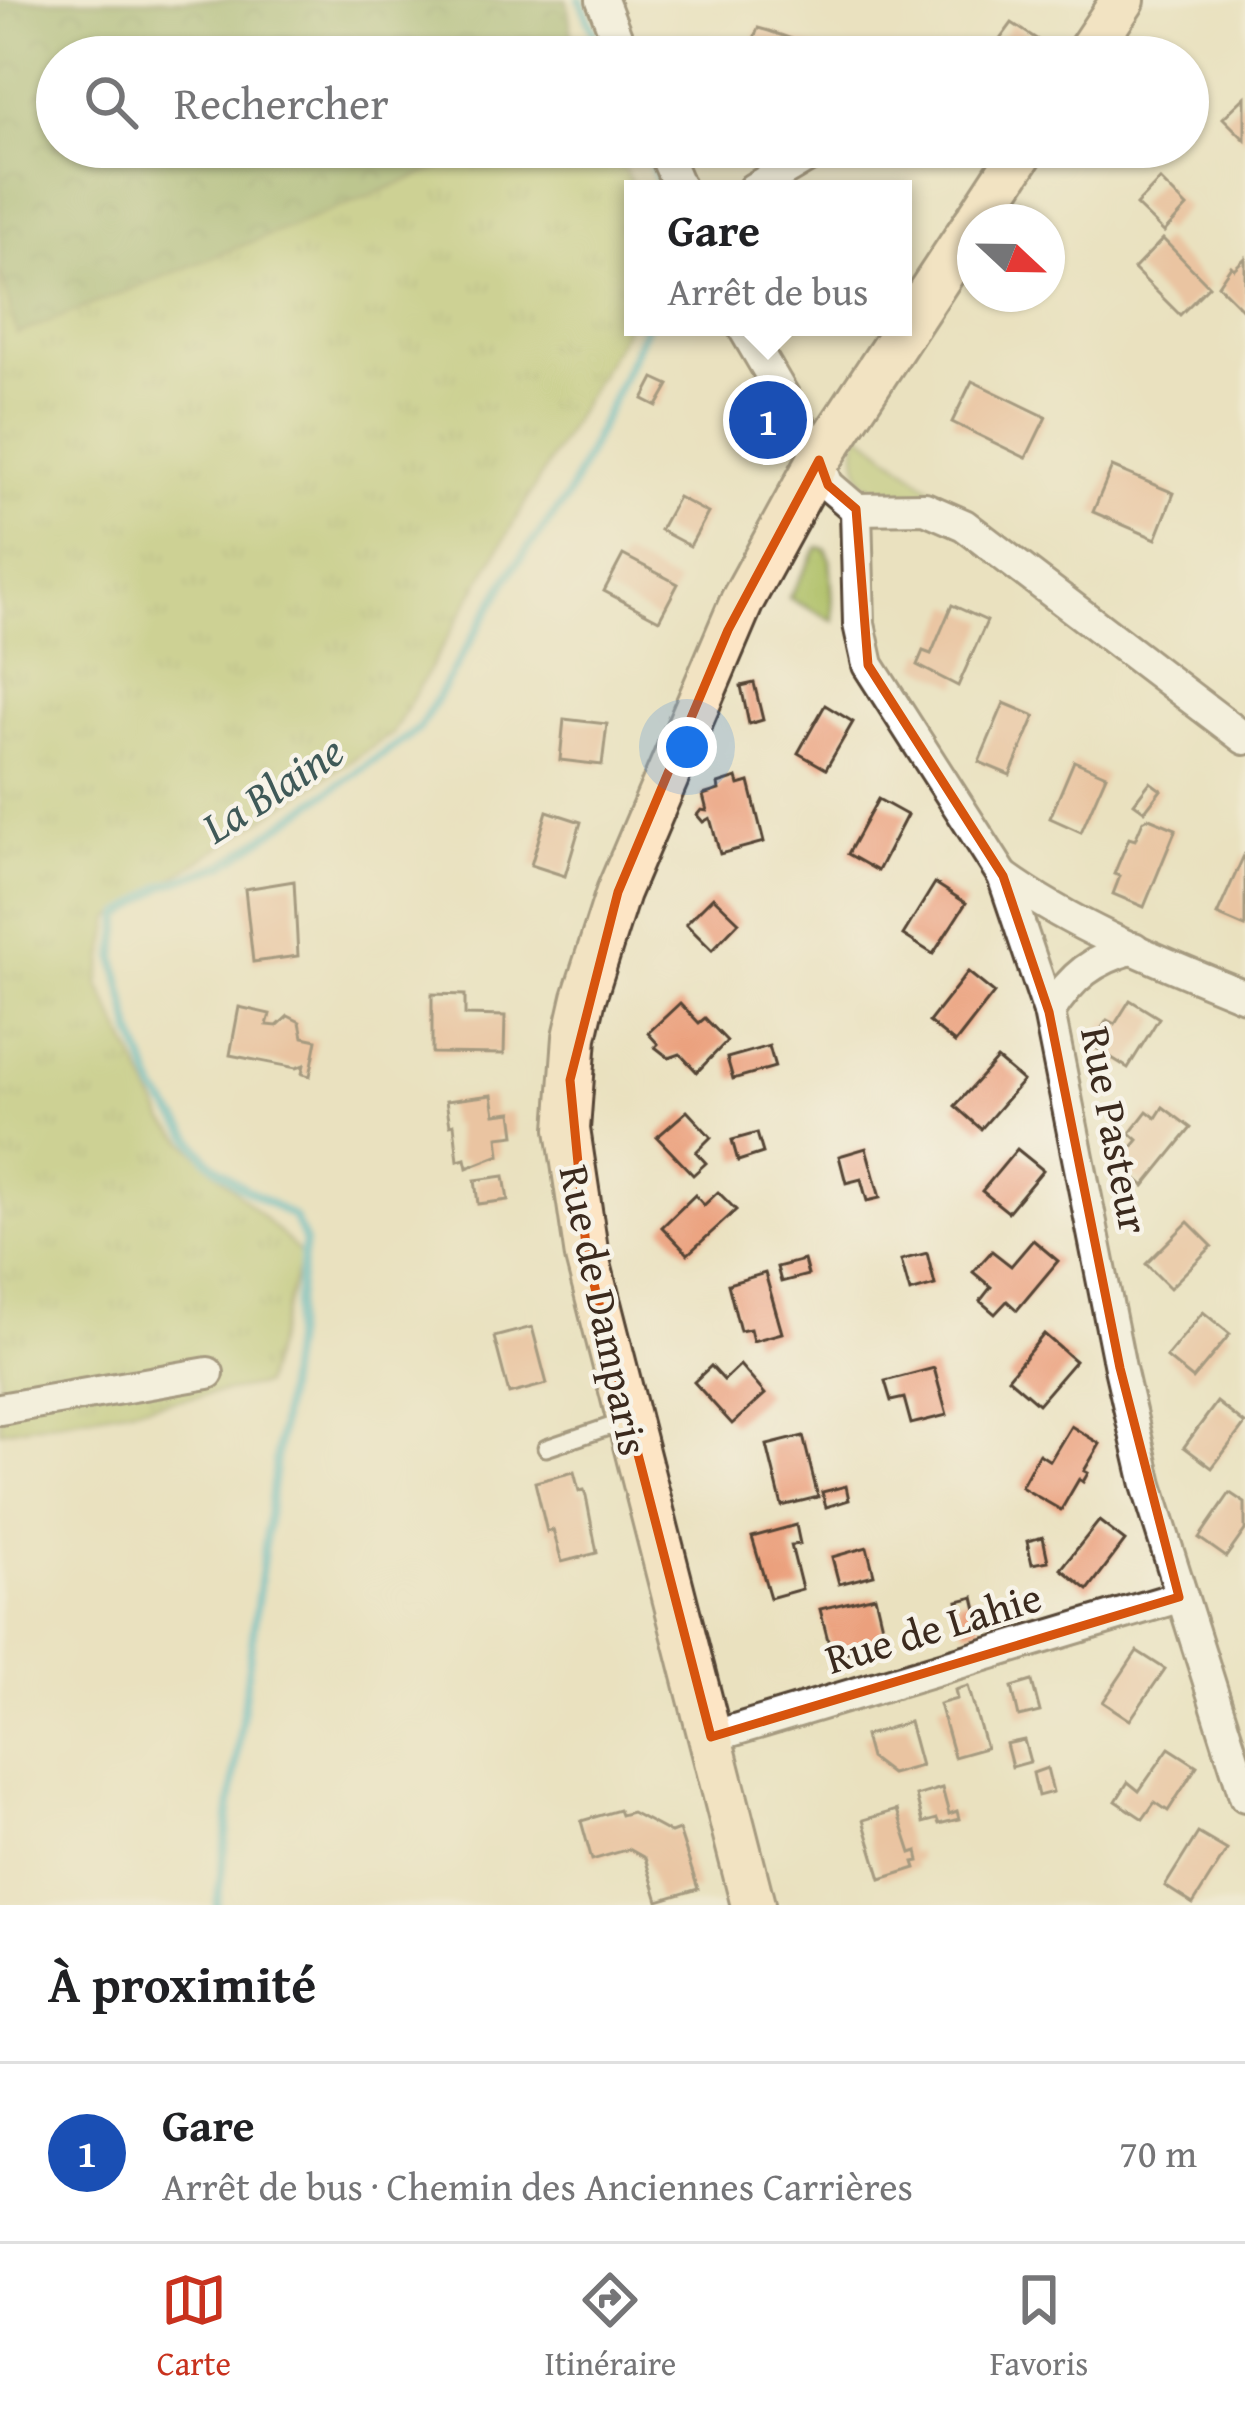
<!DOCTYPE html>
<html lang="fr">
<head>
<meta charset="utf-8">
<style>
	:root { --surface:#fff; --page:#f2f2f2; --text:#202124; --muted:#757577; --line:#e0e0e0; --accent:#c8321e }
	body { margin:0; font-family:"Gentium Book Plus",serif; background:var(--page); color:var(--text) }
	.compass { position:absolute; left:957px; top:204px; width:108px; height:108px; border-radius:50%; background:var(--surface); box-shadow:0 3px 9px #0004; rotate:112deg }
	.you { position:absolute; left:687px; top:747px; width:42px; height:42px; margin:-30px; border:9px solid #fff; border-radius:50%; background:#1a73e8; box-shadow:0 0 0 18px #1a73e833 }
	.badge { display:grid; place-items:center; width:78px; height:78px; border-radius:50%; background:var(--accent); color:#fff; font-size:39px; font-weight:700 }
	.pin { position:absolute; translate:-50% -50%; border:6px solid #fff; box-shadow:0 3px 12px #0006 }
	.popup { position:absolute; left:624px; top:180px; width:288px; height:156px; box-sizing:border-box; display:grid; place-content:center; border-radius:0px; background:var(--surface); filter:drop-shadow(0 3px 9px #0005); font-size:39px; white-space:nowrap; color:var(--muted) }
	.popup b { font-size:45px; color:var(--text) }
	.popup::after { content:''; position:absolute; left:50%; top:100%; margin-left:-24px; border:24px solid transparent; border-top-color:var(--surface) }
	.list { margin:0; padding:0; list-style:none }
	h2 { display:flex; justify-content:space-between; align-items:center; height:156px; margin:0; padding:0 48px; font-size:51px }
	h2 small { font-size:39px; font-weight:400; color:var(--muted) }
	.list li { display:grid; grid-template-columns:78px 1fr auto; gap:36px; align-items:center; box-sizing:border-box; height:180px; padding:0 48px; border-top:3px solid var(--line) }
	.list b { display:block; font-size:45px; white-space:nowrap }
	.list p { margin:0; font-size:39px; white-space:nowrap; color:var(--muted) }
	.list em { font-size:39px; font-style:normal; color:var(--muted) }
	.icon { flex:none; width:66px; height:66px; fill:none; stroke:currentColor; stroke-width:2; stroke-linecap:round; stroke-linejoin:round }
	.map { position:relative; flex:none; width:1245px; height:1905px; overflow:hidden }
	.search { position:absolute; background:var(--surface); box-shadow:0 3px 9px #0004; left:36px; right:36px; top:36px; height:132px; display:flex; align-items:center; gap:30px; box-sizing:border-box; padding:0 42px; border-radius:66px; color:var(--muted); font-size:45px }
	.sheet { height:336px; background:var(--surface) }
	nav { display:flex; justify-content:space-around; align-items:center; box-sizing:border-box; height:168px; border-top:3px solid var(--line); background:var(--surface); font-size:33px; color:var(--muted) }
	nav a { display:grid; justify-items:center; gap:6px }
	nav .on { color:var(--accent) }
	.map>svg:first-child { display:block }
	.green { fill:#abbd61; stroke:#737440; stroke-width:3 }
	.forest { fill:url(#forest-crowns); stroke:#62673a; stroke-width:3 }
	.park { fill:url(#park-tufts); stroke:#737440; stroke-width:3 }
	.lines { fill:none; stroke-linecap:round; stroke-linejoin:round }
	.stream { stroke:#46b1c4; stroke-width:9 }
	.building { fill:#eba07d }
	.service-casing { stroke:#554536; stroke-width:21 }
	.minor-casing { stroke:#554536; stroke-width:36 }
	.secondary-casing { stroke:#554536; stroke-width:48 }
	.service { stroke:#fff; stroke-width:15 }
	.minor { stroke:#fff; stroke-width:30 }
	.secondary { stroke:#fde5c5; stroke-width:42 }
	.marked { fill:none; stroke:#d7540e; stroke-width:9; stroke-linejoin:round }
	.labels { text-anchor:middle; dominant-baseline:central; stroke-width:9; stroke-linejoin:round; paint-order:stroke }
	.street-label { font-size:42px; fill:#3b2a1e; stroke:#f7f3e8 }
	.water-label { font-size:45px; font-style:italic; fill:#3f5958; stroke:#f7f3e8 }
</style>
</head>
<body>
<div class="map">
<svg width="1245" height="1905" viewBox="0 0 1245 1905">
	<defs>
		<pattern id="forest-crowns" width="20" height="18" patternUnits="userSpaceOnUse" patternTransform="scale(3)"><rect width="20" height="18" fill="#88a457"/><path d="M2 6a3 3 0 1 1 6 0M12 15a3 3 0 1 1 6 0" fill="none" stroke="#708647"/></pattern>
		<pattern id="park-tufts" width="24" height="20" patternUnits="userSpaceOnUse" patternTransform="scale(3)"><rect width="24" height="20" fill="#abbd61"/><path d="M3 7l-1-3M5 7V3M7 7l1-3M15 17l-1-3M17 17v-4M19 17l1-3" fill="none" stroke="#8c9a4f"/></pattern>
	</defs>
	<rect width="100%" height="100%" fill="#f7f3e8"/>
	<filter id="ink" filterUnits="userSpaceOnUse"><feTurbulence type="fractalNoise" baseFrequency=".00833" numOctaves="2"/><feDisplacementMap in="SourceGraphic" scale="24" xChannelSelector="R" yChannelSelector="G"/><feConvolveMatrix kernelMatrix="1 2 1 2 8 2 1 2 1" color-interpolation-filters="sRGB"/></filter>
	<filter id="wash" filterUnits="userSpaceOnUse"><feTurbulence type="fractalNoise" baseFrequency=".004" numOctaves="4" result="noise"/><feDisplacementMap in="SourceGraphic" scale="48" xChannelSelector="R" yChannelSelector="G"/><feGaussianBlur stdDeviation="2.7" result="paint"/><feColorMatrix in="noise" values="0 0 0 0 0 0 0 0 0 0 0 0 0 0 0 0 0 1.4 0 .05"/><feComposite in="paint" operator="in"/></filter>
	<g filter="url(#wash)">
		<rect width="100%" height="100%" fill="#eae1bf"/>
		<g class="green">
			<path d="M 859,432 L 940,495 C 922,490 908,496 890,494 C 858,492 851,457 859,432 Z"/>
			<polygon points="818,547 826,549 830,559 834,621 789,598"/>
		</g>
		<polygon class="forest" points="0,0 567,0 575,57 57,57 57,147 493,147 0,342"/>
		<polygon class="park" points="493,147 613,147 635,189 633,278 624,332 392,734 111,919 99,985 165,1122 302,1255 263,1385 0,1431 0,268 17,334"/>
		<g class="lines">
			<g class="stream">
				<polyline points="580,0 605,57"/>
				<polyline points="645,147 661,189"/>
				<polyline points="217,1905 305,1242 294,1217 237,1184 207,1159 156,1091 132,1030 115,958 121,916 163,886 224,865 419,729 514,567 567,498 646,327"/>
			</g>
		</g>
		<g id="blocks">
			<g class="building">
				<polygon points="1012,23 1038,40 1026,57 987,57"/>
				<polygon points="758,28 769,31 829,52 827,57 747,57"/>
				<polygon points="1245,97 1245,140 1223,118"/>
				<polygon points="1160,180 1187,207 1164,232 1136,205"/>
				<polygon points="1163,239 1209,286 1180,315 1134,269"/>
				<polygon points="1245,258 1245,312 1218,285 1231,266 1234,269"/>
				<polygon points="654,378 669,385 657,406 643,399"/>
				<polygon points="972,381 1046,417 1026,458 952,422"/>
				<polygon points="1112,467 1174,493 1156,539 1093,512"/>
				<polygon points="678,497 708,513 690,546 660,530"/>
				<polygon points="623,555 678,584 659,620 604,591"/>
				<polygon points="952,605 987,621 958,686 917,665 923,651 931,654"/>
				<polygon points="754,683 763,720 749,724 741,686"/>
				<polygon points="1004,703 1035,716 1010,775 979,762"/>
				<polygon points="825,705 853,722 826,769 798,753"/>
				<polygon points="564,719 607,724 602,765 560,760"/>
				<polygon points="1074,761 1106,775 1081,832 1050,818"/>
				<polygon points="737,778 739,785 749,782 764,842 720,854 710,818 703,822 697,815 701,810 707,811 703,795 719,790 718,784"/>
				<polygon points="1150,782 1161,790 1145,811 1134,803"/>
				<polygon points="878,799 907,815 878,871 848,854"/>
				<polygon points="547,811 581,822 565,876 531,865"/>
				<polygon points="1149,818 1176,829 1144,907 1113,894 1120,876 1114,874 1129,838 1135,840 1143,821"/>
				<polygon points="1245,853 1245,927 1217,915"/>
				<polygon points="294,881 298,956 253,962 245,889"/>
				<polygon points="935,883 966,903 933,954 903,935"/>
				<polygon points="713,897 739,922 712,950 686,924"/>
				<polygon points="968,972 994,993 955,1043 929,1022"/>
				<polygon points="432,994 465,995 465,1015 505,1016 504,1054 432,1053"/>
				<polygon points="1130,1000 1159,1018 1128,1068 1091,1045 1107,1020 1115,1024"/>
				<polygon points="680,1003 699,1023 705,1018 727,1041 697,1072 680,1054 669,1058 655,1047 658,1044 648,1033"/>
				<polygon points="239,1007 270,1014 267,1025 277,1026 288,1016 300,1022 303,1037 317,1040 310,1076 302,1074 304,1065 296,1068 230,1055"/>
				<polygon points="769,1046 775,1067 733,1079 727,1058"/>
				<polygon points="997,1059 1023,1081 981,1129 955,1106"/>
				<polygon points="492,1095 495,1114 512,1112 515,1135 498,1137 500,1155 467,1168 465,1159 458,1161 454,1124 450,1125 446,1101"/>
				<polygon points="1163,1107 1191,1128 1144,1186 1118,1164 1138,1140 1130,1133 1147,1111 1156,1118"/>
				<polygon points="687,1111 711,1137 696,1152 706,1163 693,1175 657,1137"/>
				<polygon points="757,1133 763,1153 738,1161 732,1140"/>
				<polygon points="866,1148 880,1198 867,1201 861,1179 846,1183 839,1156"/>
				<polygon points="1017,1149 1043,1170 1008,1212 982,1191"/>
				<polygon points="504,1176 508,1200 478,1204 475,1180"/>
				<polygon points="718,1192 736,1210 688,1254 662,1227 695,1195 704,1205"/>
				<polygon points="1188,1222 1212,1246 1170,1288 1146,1264"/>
				<polygon points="1033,1240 1058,1261 1017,1310 1007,1301 995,1314 980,1301 991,1287 973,1272 992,1251 1011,1266"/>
				<polygon points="927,1253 935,1285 910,1292 901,1260"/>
				<polygon points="804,1260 808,1275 781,1282 777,1267"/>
				<polygon points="765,1273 782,1333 753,1341 750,1329 740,1331 728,1284"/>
				<polygon points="1203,1312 1230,1334 1193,1379 1166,1357"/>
				<polygon points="532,1327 547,1384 509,1394 494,1337"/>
				<polygon points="1044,1334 1075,1361 1038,1404 1008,1378"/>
				<polygon points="740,1365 765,1394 732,1424 694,1382 711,1366 724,1380"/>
				<polygon points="934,1368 947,1415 911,1424 904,1398 891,1401 885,1381"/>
				<polygon points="1217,1402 1245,1424 1212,1468 1184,1447"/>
				<polygon points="1071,1426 1100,1444 1084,1471 1088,1473 1083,1482 1079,1479 1061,1510 1021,1487 1039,1454 1050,1461"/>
				<polygon points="803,1436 818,1497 782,1506 767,1445"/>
				<polygon points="574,1472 579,1491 584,1490 586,1496 597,1553 562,1562 553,1530 547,1532 535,1482"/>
				<polygon points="846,1486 849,1500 826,1507 822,1492"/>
				<polygon points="1230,1493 1245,1503 1245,1530 1226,1557 1199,1538"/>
				<polygon points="1099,1521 1125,1541 1088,1590 1061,1569"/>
				<polygon points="796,1525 800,1544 791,1545 802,1589 770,1598 752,1537"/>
				<polygon points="1043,1537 1048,1561 1032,1564 1027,1541"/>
				<polygon points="867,1547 874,1575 839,1584 832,1557"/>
				<polygon points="875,1596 886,1643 832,1656 820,1609"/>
				<polygon points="974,1597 981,1627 965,1631 958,1601"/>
				<polygon points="1137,1651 1165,1669 1130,1720 1103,1702"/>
				<polygon points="1032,1681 1040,1712 1019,1717 1012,1687"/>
				<polygon points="968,1686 986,1748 954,1757 939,1704 957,1699 955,1690"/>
				<polygon points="909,1722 921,1766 891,1774 870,1758 864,1736"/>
				<polygon points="1024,1740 1030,1762 1012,1767 1006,1744"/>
				<polygon points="1169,1748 1197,1766 1168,1811 1155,1802 1143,1819 1116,1801 1128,1782 1139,1791"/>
				<polygon points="1047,1768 1053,1792 1038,1796 1033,1773"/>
				<polygon points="942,1788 949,1814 957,1811 959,1819 939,1824 937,1819 923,1823 916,1796"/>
				<polygon points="619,1810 621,1815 632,1812 671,1833 679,1830 698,1889 658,1901 645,1858 629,1849 592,1860 581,1821"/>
				<polygon points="897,1810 911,1853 917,1851 919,1861 914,1862 916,1868 881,1879 863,1820"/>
				<polygon points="1198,1833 1227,1850 1193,1904 1165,1886"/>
			</g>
		</g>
	</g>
	<g filter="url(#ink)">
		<use href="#blocks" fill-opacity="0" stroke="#554536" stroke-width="3"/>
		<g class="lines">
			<g class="service-casing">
				<polyline id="service" points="546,1448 626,1421"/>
			</g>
			<g class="minor-casing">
				<g id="minor">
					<polyline points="602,0 624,57"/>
					<polyline points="662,147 680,189"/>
					<polyline points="753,189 824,147"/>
					<polyline points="743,327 810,441 828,485 856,509 925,508 964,525 1245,739"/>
					<polyline points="856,509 859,624 868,665 1003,876 1049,1012 1120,1368 1147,1485 1245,1796"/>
					<path d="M 1003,876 C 1076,929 1162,962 1245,996"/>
					<path d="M 1049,1012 C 1072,976 1093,959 1134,948"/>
					<polyline points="0,1409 208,1373"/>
					<polyline points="711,1737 1179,1597"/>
				</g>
			</g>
			<g class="secondary-casing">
				<g id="secondary">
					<polyline points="1085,57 1123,0"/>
					<polyline points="976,222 1025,147"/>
					<polyline points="753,1905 587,1257 568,1129 575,1037 584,998 618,892 742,601 819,460 975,223"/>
				</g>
			</g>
			<use href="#service" class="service"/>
			<use href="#minor" class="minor"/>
			<use href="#secondary" class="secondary"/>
		</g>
	</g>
	<path d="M0 0H1245V1905H0ZM 819,460 L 828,485 L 856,509 L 868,665 L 1003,876 L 1049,1012 L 1120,1368 L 1179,1597 L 711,1737 L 587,1257 L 570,1080 L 618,892 L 728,630 Z" fill="#eae1bf" fill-opacity=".55" fill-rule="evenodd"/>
	<path class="marked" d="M 819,460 L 828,485 L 856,509 L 868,665 L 1003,876 L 1049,1012 L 1120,1368 L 1179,1597 L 711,1737 L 587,1257 L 570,1080 L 618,892 L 728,630 Z"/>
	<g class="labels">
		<g class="street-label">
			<text transform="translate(1116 1130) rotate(79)">Rue Pasteur</text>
			<text transform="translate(605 1310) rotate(78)">Rue de Damparis</text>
			<text transform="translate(933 1627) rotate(-17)">Rue de Lahie</text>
		</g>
		<g class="water-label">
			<text transform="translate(272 788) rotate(-33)">La Blaine</text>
		</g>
	</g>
</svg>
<svg class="compass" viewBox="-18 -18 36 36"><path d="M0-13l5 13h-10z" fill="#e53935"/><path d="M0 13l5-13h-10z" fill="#757577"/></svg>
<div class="you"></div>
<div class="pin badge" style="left:768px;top:420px;background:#1a4fb4">1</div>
<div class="popup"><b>Gare</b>Arrêt de bus</div>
<div class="search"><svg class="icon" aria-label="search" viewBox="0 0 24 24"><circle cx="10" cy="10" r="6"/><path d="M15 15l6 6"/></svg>Rechercher</div>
</div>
<section class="sheet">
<h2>À proximité<small></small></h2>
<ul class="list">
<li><span class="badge" style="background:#1a4fb4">1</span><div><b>Gare</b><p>Arrêt de bus · Chemin des Anciennes Carrières</p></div><em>70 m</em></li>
</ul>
</section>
<nav>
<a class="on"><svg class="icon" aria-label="map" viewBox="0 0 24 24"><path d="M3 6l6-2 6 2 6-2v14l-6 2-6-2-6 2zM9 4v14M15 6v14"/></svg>Carte</a>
<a><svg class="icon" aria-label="directions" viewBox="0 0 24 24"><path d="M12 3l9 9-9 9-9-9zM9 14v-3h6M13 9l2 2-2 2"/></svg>Itinéraire</a>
<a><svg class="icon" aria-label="saved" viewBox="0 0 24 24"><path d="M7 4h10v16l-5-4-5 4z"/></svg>Favoris</a>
</nav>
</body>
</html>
